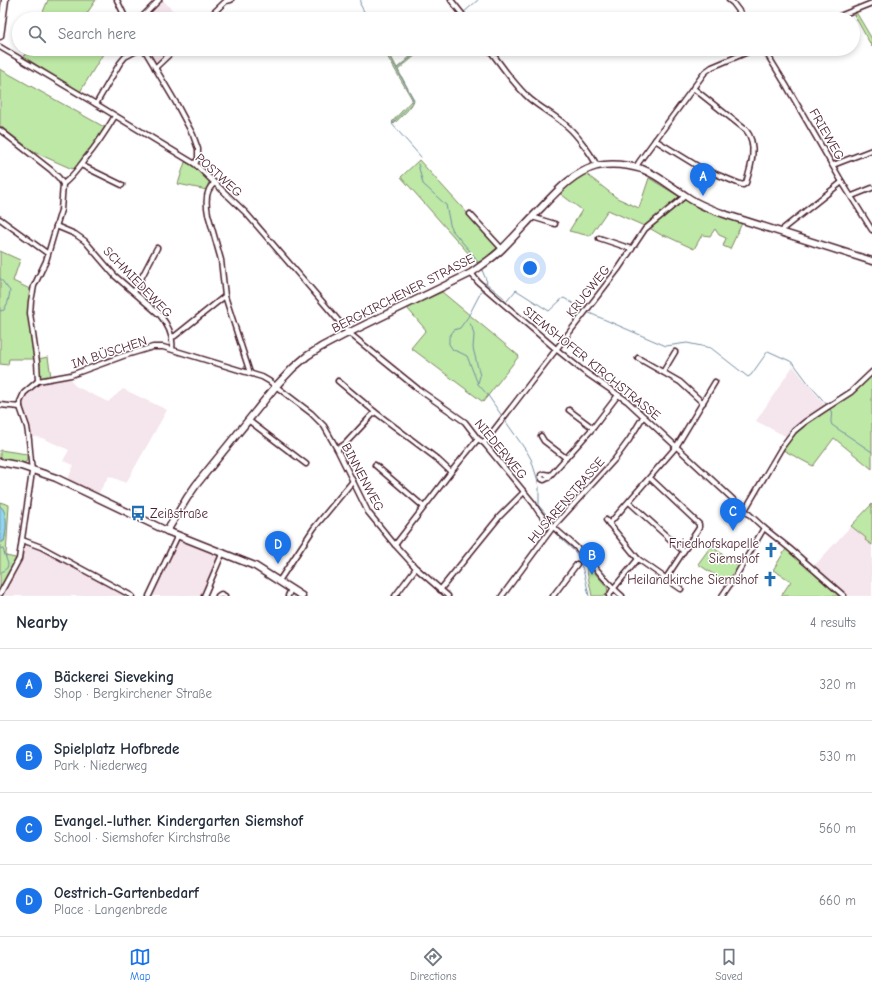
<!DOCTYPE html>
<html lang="en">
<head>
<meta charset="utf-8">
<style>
	:root { --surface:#fff; --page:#f6f6f7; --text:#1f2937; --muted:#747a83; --line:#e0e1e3; --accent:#1a73e8 }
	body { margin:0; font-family:"Comic Neue",sans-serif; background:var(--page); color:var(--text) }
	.you { position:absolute; left:530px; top:268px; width:14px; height:14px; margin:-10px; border:3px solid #fff; border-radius:50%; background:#1a73e8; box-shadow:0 0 0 6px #1a73e833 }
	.badge { display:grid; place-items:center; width:26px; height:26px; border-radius:50%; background:var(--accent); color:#fff; font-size:13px; font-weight:700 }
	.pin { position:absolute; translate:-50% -33px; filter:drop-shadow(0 1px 2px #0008) }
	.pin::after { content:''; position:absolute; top:21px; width:14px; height:12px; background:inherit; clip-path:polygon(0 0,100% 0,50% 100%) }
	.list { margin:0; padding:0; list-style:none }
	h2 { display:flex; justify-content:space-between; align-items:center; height:52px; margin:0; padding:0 16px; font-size:17px }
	h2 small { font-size:13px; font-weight:400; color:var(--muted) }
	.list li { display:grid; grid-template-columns:26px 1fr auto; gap:12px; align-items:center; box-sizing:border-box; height:72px; padding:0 16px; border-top:1px solid var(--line) }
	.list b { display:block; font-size:15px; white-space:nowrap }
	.list p { margin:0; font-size:13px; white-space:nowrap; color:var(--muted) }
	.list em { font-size:13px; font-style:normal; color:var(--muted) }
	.icon { flex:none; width:22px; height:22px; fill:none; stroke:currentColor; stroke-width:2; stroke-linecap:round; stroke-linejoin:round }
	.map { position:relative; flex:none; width:872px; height:596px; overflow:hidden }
	.search { position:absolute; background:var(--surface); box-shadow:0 2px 6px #0003; left:12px; right:12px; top:12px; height:44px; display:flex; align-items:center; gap:10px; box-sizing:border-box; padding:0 14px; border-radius:22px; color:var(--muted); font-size:15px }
	.sheet { height:340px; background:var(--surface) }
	nav { display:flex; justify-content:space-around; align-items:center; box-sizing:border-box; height:56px; border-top:1px solid var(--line); background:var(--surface); font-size:11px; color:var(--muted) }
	nav a { display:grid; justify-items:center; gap:2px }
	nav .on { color:var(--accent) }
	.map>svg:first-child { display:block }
	.built { fill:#f5e5ec }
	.green { fill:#bde8a6; stroke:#848468 }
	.water { fill:#90d7f2; stroke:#748da2 }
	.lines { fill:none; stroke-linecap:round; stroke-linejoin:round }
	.stream { stroke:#748da2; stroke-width:1 }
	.street-casing { stroke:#4a1f2b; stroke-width:7 }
	.secondary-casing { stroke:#4a1f2b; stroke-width:9 }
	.street { stroke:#fff; stroke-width:4 }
	.secondary { stroke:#fff; stroke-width:6 }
	.labels { text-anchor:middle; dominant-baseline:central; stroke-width:3; stroke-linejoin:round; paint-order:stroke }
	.street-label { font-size:13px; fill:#4a1f2b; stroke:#fff }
	.poi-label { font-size:13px; fill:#4a1f2b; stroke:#fff; text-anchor:end }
</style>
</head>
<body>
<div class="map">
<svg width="872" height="596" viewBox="0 0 872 596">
	<rect width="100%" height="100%" fill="#fff"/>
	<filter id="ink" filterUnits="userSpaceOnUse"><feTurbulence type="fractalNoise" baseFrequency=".025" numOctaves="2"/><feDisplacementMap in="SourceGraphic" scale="8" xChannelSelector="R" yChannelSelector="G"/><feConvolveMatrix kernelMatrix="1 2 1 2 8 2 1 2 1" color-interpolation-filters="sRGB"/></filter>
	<g filter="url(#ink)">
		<g class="built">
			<polygon points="161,0 163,0 176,14 183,19 143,19"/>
			<polygon points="145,49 172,49 158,63 154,64"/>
			<polygon points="793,366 828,409 798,431 791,439 756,421"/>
			<polygon points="68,376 75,386 108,402 123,389 167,410 126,483 109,476 96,497 66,483 74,465 63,461 69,450 42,438 28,436 19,409 22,393 38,380"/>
			<polygon points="851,526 866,538 866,540 872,545 872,596 849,596 814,566"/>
			<polygon points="176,537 220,554 203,596 148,596"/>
			<polygon points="23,540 28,542 134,596 0,596 20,559"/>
		</g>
		<g class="green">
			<polygon points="48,0 96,0 83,19 40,19"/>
			<polygon points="872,3 872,6 856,12 872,39 872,47 852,11"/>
			<polygon points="27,49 106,49 80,92 24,57"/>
			<path d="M 383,49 L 387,49 L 397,68 L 419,49 L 423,49 L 398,70 L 414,100 C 412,108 400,117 394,124 L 392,122 L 411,101 L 412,99 Z"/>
			<polygon points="0,69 106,128 75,169 70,168 34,152 0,126"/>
			<polygon points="419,160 498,247 487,257 477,263 401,177"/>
			<polygon points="185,162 192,165 209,181 207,190 178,184"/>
			<polygon points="585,173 617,198 639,208 649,178 685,200 702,209 742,223 730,249 723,246 726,238 719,235 715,229 710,236 702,235 694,249 664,235 663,236 651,229 608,210 590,236 569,231 582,210 558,192"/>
			<polygon points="0,251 20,260 13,281 32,290 29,301 38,359 48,357 51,377 38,380 37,359 9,359 8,365 0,364"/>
			<polygon points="442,292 519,356 483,402 411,348 426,330 407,308"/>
			<polygon points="872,370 872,469 834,438 813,466 783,450 798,431 828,409 827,408 850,391"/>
			<polygon points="0,450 27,454 27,461 24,463 0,458"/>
			<path d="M 0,502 L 9,505 L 6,556 L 20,559 L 0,595 L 0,543 L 4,541 C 6,533 8,512 0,506 Z"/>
			<polygon points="872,504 872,545 865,540 866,538 851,526"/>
			<polygon points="711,546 740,567 728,584 698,564"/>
			<polygon points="786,549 839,596 781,596 791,581 773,570"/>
			<polygon points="585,562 607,587 608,592 605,596 592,596"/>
		</g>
		<path class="water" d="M 0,506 C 9,512 6,532 4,541 L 0,543 Z"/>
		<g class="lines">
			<g class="stream">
				<polyline points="361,0 360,4 368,19"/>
				<polyline points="463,13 478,0"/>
				<polyline points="456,19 460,16"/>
				<polyline points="385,49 413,98 413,101 411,104 392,124 421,157"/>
				<polyline points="396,70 421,49"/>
				<polyline points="418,164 423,184 446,205 451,229 475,257 478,263"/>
				<polyline points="482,270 487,282 485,285"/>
				<polyline points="0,278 10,291 8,302 4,310 0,311"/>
				<polyline points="486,283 504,298"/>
				<polyline points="483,288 468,317 460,328 454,330 449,337 449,344 453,350 459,352 467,356 478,384 485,392"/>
				<polyline points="507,301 516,290 549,311 562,299 564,298 584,310"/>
				<polyline points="587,312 666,346 687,343 711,348 748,377 751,375 768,351 790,361 794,364 809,384 828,406"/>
				<polyline points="469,322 472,327 474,335 473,348 480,376 478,383"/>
				<polyline points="487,394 502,416"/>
				<path d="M 830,409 C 834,415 829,419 832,425 L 872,452"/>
				<polyline points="504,419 527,452 531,459 537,478 539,487 539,506 553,522"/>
				<path d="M 556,534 L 576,553 C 583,566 586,581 589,596"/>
				<polyline points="0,548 3,549 8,564 7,568 0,573"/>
			</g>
			<g class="street-casing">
				<g id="street">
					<polyline points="117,0 126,19"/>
					<polyline points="451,0 466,19"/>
					<polyline points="729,0 733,3 745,19"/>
					<polyline points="140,19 159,0"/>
					<polyline points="207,19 226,1 231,0"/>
					<polyline points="832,19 872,3"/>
					<path d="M 0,47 L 96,104 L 195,164 L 246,213 L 320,299 L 349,333 L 418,389 L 465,422 L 478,439 L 484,443 L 534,504 C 540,519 565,536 577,548 C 593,563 605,582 622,596"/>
					<polyline points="144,49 176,103 193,135 198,149 198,158 195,164"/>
					<path d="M 489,49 C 502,66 514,85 530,99 C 542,109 556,116 568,127 C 577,135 592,155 597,166"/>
					<polyline points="764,49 786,85 842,182 872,230"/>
					<polyline points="155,68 175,49"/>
					<polyline points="96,104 120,63 125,57 140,49"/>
					<polyline points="0,130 51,170 59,178 63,184"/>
					<path d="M 655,140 L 699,167 L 740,184 L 743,185 L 746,183 C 751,167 758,144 746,130 L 693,88"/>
					<polyline points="81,165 122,185"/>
					<polyline points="833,165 872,150"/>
					<polyline points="636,167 639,162 705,72 712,67 755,49"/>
					<path d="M 215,183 C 205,189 206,204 208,214 L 221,260 L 225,296 L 250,373"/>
					<polyline points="852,196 872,188"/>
					<polyline points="470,214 502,249"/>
					<polyline points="532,217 555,224"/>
					<polyline points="0,219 47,253"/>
					<path d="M 56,226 L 75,234 L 85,241 L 115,276 L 160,315 C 168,325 174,336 172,349"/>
					<polyline points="782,233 784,228 842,182"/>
					<polyline points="599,238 632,249"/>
					<polyline points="471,273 478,282 556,349 582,370 627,401 764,528 789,548 844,596"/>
					<polyline points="134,292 157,248"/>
					<polyline points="172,337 175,336 225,296"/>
					<polyline points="638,358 680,382 703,403"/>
					<polyline points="663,372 675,352"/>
					<path d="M 38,381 L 37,362 L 30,313 L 31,301 L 34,286 L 46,261 L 61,210 L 63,184 C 72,178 79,167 86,158 C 97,145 106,131 115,116"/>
					<polyline points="338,381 375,412 436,458 451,472"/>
					<polyline points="0,405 20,407"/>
					<polyline points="569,410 593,428"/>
					<polyline points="248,420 306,464"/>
					<polyline points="541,436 544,441 566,458"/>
					<polyline points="484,443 619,268 645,229 685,196"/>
					<polyline points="337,449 345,444 375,412"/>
					<polyline points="375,465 424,507"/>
					<polyline points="550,475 544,474 541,475 541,477 542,479 544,480 548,478 593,428 618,395"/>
					<polyline points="650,478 699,524 699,528 666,578"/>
					<polyline points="629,502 683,551"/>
					<polyline points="745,510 782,447 794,431 805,422 826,408 851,392 872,372"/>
					<polyline points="606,520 638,559 681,589"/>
					<polyline points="609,524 676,447 715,382"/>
					<polyline points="22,540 41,547 132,596"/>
					<polyline points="395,545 451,472 478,439"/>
					<polyline points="279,581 314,528 353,481"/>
					<polyline points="440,590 500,516 524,492"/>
					<polyline points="0,594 19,559 32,472 29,440 27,427 20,407 20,402 24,393 38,381 71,375 123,356 153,347 163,347 262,377 269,381 311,413 324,426 337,449 368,512 395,545 416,568 448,596"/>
					<polyline points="149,596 178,535"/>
					<polyline points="204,596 223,552"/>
					<polyline points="218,596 221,594 225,596"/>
					<polyline points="288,596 291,589"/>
					<polyline points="395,596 416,568"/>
					<polyline points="502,596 553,527 615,459 629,440 643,417"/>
					<polyline points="553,596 577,564"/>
					<polyline points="609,596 613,589 638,559"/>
					<polyline points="722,596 737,574 764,528"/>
				</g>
			</g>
			<g class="secondary-casing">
				<g id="secondary">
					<polyline points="0,36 5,0"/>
					<polyline points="0,462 21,466 56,478 167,531 255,566 302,596"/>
					<path d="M 167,531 L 187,498 L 196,485 L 276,386 L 293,368 L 307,356 L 321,347 L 342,336 L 471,273 C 482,265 493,258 502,249 C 516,235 528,221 542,207 C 557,191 574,172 597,166 C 611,163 628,165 642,169 C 658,175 671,187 686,196 C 698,205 713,210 727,215 L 872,261"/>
				</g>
			</g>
			<use href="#street" class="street"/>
			<use href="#secondary" class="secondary"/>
		</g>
	</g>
	<defs>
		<g id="bus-bare" transform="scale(1.2)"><path d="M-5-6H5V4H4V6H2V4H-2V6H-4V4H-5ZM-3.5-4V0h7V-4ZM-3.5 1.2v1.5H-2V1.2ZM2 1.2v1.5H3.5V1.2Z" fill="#1f6fb2" stroke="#fff" stroke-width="2.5" paint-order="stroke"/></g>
		<g id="church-bare" transform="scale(1.2)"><path d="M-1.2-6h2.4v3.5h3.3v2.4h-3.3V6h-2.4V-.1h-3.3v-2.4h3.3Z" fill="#1f6fb2" stroke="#fff" stroke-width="2.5" paint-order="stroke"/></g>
	</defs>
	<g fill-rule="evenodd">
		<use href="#bus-bare" x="138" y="513"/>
		<use href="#church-bare" x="771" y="550"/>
		<use href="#church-bare" x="770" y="579"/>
	</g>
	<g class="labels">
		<g class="street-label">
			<text transform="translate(827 134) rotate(60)">FRIEWEG</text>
			<text transform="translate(219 175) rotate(42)">POSTWEG</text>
			<text transform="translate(138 282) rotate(46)">SCHMIEDEWEG</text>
			<text transform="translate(588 291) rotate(-52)">KRUGWEG</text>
			<text transform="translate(403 293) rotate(-27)">BERGKIRCHENER STRASSE</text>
			<text transform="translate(109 352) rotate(-18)">IM BÜSCHEN</text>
			<text transform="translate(592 363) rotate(39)">SIEMSHOFER KIRCHSTRASSE</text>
			<text transform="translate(501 449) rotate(50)">NIEDERWEG</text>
			<text transform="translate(363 477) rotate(62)">BINNENWEG</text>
			<text transform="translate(566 500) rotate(-49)">HUSARENSTRASSE</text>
		</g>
		<g class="poi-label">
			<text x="150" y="513" text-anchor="start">Zeißstraße</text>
			<text x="759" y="543">Friedhofskapelle<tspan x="759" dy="15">Siemshof</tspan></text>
			<text x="758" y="579">Heilandkirche Siemshof</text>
		</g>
	</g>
</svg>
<div class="you"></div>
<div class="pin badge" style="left:703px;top:196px">A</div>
<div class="pin badge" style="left:592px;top:575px">B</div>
<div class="pin badge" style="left:733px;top:531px">C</div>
<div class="pin badge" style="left:278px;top:564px">D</div>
<div class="search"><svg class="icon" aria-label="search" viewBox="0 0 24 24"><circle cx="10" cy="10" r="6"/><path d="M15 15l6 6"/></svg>Search here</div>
</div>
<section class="sheet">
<h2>Nearby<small>4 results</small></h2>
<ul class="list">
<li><span class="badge">A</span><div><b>Bäckerei Sieveking</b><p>Shop · Bergkirchener Straße</p></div><em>320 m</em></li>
<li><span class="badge">B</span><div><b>Spielplatz Hofbrede</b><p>Park · Niederweg</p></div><em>530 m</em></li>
<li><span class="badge">C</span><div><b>Evangel.-luther. Kindergarten Siemshof</b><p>School · Siemshofer Kirchstraße</p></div><em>560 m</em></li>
<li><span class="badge">D</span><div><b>Oestrich-Gartenbedarf</b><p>Place · Langenbrede</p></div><em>660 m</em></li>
</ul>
</section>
<nav>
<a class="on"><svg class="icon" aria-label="map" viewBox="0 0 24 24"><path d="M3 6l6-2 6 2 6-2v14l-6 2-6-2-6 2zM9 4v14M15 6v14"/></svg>Map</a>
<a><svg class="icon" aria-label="directions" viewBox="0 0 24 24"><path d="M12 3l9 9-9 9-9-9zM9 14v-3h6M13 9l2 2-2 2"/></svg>Directions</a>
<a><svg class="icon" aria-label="saved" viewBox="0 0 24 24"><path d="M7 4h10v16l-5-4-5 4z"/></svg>Saved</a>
</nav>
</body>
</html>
